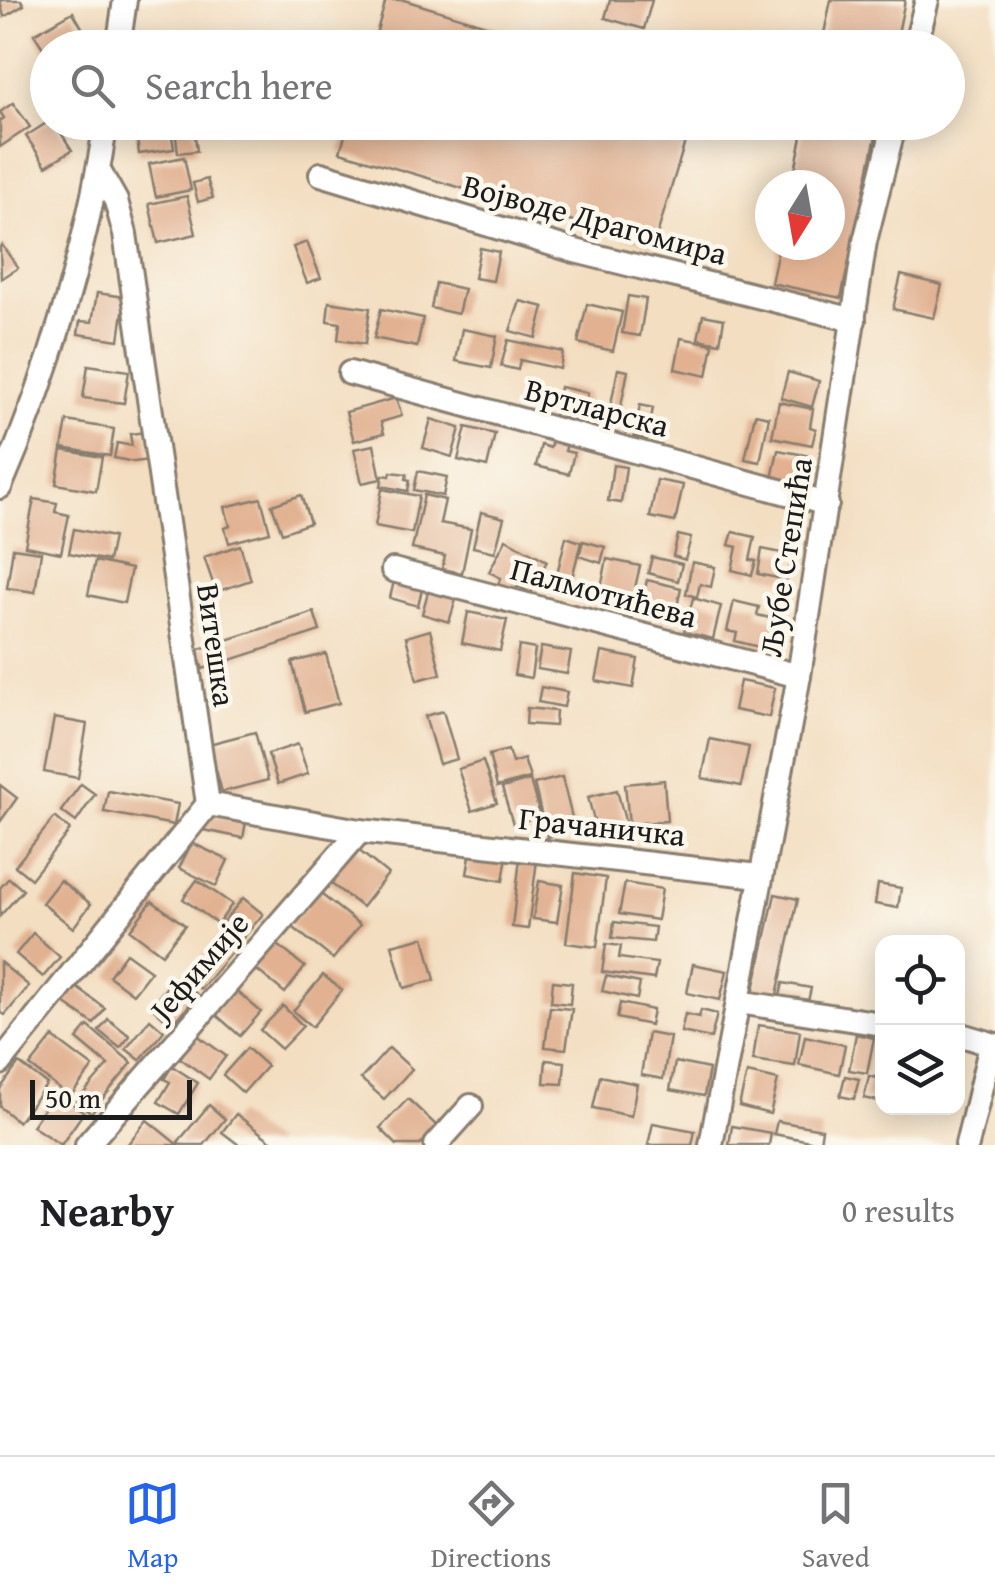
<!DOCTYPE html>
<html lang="en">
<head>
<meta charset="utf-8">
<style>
	:root { --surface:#fff; --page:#f6f6f6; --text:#202124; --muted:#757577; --line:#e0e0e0; --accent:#2563eb }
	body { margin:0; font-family:"Gentium Book Plus",serif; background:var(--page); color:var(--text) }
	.controls { position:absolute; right:30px; bottom:30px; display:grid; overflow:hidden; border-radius:20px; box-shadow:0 5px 25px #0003 }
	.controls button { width:90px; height:90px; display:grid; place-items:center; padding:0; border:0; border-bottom:2px solid var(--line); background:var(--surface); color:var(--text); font:50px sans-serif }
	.compass { position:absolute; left:755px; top:170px; width:90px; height:90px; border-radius:50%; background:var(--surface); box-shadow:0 5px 25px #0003; rotate:191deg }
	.scale { position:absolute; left:30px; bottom:25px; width:162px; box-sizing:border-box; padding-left:10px; border:5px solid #1c1c1c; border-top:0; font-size:28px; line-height:35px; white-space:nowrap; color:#1c1c1c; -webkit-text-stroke:8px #fbf7ec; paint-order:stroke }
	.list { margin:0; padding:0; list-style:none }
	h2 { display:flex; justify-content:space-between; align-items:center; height:130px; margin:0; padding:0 40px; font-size:42px }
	h2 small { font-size:32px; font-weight:400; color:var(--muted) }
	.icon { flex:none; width:55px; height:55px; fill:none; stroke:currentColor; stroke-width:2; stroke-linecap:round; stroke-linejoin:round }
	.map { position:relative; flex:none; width:995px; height:1145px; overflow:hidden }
	.search { position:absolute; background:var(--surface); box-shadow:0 5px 25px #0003; left:30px; right:30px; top:30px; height:110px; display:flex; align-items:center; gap:25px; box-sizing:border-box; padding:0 35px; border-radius:55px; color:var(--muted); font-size:38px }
	.sheet { height:310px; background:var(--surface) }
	nav { display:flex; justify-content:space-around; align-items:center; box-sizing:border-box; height:140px; border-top:2px solid var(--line); background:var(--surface); font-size:28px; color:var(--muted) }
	nav a { display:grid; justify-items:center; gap:5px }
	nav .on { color:var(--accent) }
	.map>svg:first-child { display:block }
	.building { fill:#e1b191 }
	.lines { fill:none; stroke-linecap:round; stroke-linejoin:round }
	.minor-casing { stroke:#887d6e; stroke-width:28 }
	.minor { stroke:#fff; stroke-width:22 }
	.labels { text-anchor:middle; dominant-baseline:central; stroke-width:9; stroke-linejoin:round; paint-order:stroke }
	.street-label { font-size:32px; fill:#1c1c1c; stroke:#fbf7ec }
</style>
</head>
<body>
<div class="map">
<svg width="995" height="1145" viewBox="0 0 995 1145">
	<rect width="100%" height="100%" fill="#fbf7ec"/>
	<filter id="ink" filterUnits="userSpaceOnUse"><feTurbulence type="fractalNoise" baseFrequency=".01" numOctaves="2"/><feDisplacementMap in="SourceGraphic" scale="20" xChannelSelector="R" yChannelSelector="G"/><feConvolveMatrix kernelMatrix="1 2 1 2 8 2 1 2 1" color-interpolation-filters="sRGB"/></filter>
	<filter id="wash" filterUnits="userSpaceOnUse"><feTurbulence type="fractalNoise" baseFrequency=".0048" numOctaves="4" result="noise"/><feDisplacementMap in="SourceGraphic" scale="40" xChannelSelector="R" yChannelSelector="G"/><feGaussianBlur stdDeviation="2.25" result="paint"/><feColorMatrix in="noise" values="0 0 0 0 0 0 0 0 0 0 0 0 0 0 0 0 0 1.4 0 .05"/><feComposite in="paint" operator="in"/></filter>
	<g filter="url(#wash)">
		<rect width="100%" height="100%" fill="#f3dec1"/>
		<g id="blocks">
			<g class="building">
				<polygon points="0,0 21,0 24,5 4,17"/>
				<polygon points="386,0 404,0 561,48 372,48"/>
				<polygon points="610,0 652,0 644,29 605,18"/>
				<polygon points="831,0 905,0 895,48 821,48"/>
				<polygon points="73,12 84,31 56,48 48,48 48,56 34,34"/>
				<polygon points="13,103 30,127 0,147 0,121 4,118 0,112"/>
				<polygon points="48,122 54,122 72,150 46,166 26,136"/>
				<polygon points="135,122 170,122 174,149 139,154"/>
				<polygon points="174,122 193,122 197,151 178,153"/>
				<polygon points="349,122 691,122 654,245 340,152"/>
				<polygon points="805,122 879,122 841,298 771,283 779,245 830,245 830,185 792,185"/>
				<polygon points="184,157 191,190 156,197 149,164"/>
				<polygon points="207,179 213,198 198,202 193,183"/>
				<polygon points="187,196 196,234 158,243 149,204"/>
				<polygon points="307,242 321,278 307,283 293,247"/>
				<polygon points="2,245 18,268 1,279 0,247"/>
				<polygon points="480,248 499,252 493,281 474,278"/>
				<polygon points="901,275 942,285 934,318 893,309"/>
				<polygon points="436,283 464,289 458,314 431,308"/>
				<polygon points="97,293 125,297 119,340 78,334 80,321 92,322"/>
				<polygon points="628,296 646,299 640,336 622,333"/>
				<polygon points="520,301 544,307 536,338 510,331"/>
				<polygon points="329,302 370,308 365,344 338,340 340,323 327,321"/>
				<polygon points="587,304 622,312 613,351 578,343"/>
				<polygon points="381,309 423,318 417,347 374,338"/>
				<polygon points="703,315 724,319 720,343 698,339"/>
				<polygon points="462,329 497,336 491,368 456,361"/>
				<polygon points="681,338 713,344 707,376 675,369"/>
				<polygon points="508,340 563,352 560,369 520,360 518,370 501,366"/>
				<polygon points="88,365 129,371 124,403 83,398"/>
				<polygon points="618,369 628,371 617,426 607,424"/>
				<polygon points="788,372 819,381 812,407 781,398"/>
				<polygon points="560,387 588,393 584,413 579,412 577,421 554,416"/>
				<polygon points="396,398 402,416 381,422 384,433 354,441 346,412"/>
				<polygon points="779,402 813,409 810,427 816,429 812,445 772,437"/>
				<polygon points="640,405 653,408 647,439 634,436"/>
				<polygon points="755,414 769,417 760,462 745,459"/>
				<polygon points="431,419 460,428 452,457 423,448"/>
				<polygon points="67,421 114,429 110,456 62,448"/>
				<polygon points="466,427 495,434 487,467 458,460"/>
				<polygon points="146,432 149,460 134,462 114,458 117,443 132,446 130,434"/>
				<polygon points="552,441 567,444 565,451 574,453 569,474 536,466 541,445 550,448"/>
				<polygon points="374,445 381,479 362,483 354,449"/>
				<polygon points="62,450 102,457 96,491 56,484"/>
				<polygon points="778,450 810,456 808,466 814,467 811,487 772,479"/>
				<polygon points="613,465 626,467 621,503 608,501"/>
				<polygon points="418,471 447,477 443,496 414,490"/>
				<polygon points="391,472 407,474 406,479 410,480 408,491 381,486 383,475 390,476"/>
				<polygon points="657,480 683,485 675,522 650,517"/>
				<polygon points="382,489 419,496 412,533 375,526"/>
				<polygon points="301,495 310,523 282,533 272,505"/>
				<polygon points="424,495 445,500 440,523 471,529 462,573 442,569 445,556 412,549"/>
				<polygon points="261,498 270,532 229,543 225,528 230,526 225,507"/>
				<polygon points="34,499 57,503 55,512 69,515 61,553 25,546"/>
				<polygon points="481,512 504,518 495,552 473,547"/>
				<polygon points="74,529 113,537 108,561 69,553"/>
				<polygon points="733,532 755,537 750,560 756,561 752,575 732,570 737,547 729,545"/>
				<polygon points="678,535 691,538 685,560 673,556"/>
				<polygon points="566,537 581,542 570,586 555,582"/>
				<polygon points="506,539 547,561 531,593 518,586 513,595 497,586 501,578 489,572"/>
				<polygon points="583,541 605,547 601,563 579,556"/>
				<polygon points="240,545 251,580 216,592 204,557"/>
				<polygon points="13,548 41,552 35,592 7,588"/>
				<polygon points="762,549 792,555 787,580 758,574"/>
				<polygon points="652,557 682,564 678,581 648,573"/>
				<polygon points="607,559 640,566 631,605 599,598"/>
				<polygon points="95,561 131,569 124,603 88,595"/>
				<polygon points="692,562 715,567 711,587 700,584 697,597 686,594"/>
				<polygon points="647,580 681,588 674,621 639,614"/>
				<polygon points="394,581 422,589 418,606 390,598"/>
				<polygon points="429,588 457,596 449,622 422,614"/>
				<polygon points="693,598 721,606 713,639 684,632"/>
				<polygon points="734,601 759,607 757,615 783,621 775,651 735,641 737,633 727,631"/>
				<polygon points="314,612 320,631 203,669 196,650"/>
				<polygon points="468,612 507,620 500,651 462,643"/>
				<polygon points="430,630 441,674 417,680 406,637"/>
				<polygon points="519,646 535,649 531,678 514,675"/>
				<polygon points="541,647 571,652 567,674 537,669"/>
				<polygon points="602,652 638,659 633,688 596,681"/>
				<polygon points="326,654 339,703 305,712 292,662"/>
				<polygon points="740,681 775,688 769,717 734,710"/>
				<polygon points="541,687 567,692 564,707 538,702"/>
				<polygon points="527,708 556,711 555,726 526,724"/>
				<polygon points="443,711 457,759 439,764 425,716"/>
				<polygon points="54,718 87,724 78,778 44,772"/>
				<polygon points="255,732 268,780 222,792 209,744"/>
				<polygon points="710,739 749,747 741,786 702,778"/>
				<polygon points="298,744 308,774 278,784 268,754"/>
				<polygon points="508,750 512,763 524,759 530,778 497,787 489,755"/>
				<polygon points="483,761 497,803 472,811 458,769"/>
				<polygon points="562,777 575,830 547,837 534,784"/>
				<polygon points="530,780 540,816 513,824 502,788"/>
				<polygon points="664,780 667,821 629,824 625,784"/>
				<polygon points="81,784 95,794 76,822 61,811"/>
				<polygon points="0,785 17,798 0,822"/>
				<polygon points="617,790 627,828 598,836 588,797"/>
				<polygon points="108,791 178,804 174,825 104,812"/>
				<polygon points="206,814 246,822 243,838 203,830"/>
				<polygon points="55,817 70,830 31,879 15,866"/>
				<polygon points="192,843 228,860 216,886 179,868"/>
				<polygon points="352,845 388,874 362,907 325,879"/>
				<polygon points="471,850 507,856 503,881 467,874"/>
				<polygon points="520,858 537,860 528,929 512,927"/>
				<polygon points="575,873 606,878 597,947 566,943"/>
				<polygon points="9,878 23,890 0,916 0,888"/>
				<polygon points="60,880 91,904 73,928 42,903"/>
				<polygon points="197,880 232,904 218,924 183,899"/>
				<polygon points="539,881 563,885 557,922 533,919"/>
				<polygon points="625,883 662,889 657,920 619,914"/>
				<polygon points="878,884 901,888 898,908 875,904"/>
				<polygon points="317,891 360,925 333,959 290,925"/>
				<polygon points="775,894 798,899 776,999 753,994"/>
				<polygon points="243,898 263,914 201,989 187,977 226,930 221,925"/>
				<polygon points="152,901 185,925 162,954 130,930"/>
				<polygon points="614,922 655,927 653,942 612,938"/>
				<polygon points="33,933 60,957 43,977 16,954"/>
				<polygon points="424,937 435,980 404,988 392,945"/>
				<polygon points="273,941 305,967 285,993 253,967"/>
				<polygon points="606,944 621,946 619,958 657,963 654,979 602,972"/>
				<polygon points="126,953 151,971 133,994 109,976"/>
				<polygon points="0,962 29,986 5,1015 0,1012"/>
				<polygon points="693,964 727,971 720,1000 687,993"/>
				<polygon points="323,975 342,990 312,1027 293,1011"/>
				<polygon points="176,976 198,995 172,1025 151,1006"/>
				<polygon points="606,976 640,983 637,999 602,991"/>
				<polygon points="553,981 572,983 570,1004 551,1002"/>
				<polygon points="783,983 811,988 807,1006 779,1000"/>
				<polygon points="76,987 105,1008 94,1024 64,1003"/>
				<polygon points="233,988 261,1012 240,1036 213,1012"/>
				<polygon points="620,1003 653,1010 650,1025 617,1018"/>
				<polygon points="283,1006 303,1026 281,1049 260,1030"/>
				<polygon points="550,1007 572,1009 566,1049 545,1047"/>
				<polygon points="701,1010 717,1014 711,1038 681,1032 685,1014 699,1017"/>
				<polygon points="108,1019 130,1036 120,1048 99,1031"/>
				<polygon points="150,1019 164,1031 140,1060 126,1049"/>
				<polygon points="758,1025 800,1031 795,1066 753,1060"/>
				<polygon points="88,1026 132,1063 91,1113 77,1101 108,1065 77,1039"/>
				<polygon points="648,1033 670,1037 663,1079 641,1075"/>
				<polygon points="856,1034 874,1038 867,1073 849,1070"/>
				<polygon points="197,1035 226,1056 209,1079 180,1058"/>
				<polygon points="805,1036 845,1045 839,1074 799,1065"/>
				<polygon points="53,1037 93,1067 70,1097 30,1066"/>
				<polygon points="247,1048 267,1066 243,1093 223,1075"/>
				<polygon points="389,1048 412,1069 384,1099 361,1079"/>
				<polygon points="546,1060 565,1062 563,1084 544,1083"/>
				<polygon points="675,1062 709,1069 704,1096 670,1090"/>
				<polygon points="19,1063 47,1084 18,1122 0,1107 0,1089"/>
				<polygon points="172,1066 198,1083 179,1114 158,1102 170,1082 164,1079"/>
				<polygon points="747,1073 778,1080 770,1114 739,1106"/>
				<polygon points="600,1076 637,1084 631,1116 593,1108"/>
				<polygon points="845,1076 859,1079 854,1099 840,1096"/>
				<polygon points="869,1076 882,1079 882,1102 864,1098"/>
				<polygon points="55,1092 84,1112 61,1145 32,1126"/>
				<polygon points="408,1099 438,1127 420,1145 397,1145 380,1128"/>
				<polygon points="209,1105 225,1119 204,1145 181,1145 178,1142"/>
				<polygon points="236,1114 276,1145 239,1145 222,1132"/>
				<polygon points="147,1120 178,1145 127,1145"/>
				<polygon points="777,1121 822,1129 820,1143 774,1134"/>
				<polygon points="653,1123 695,1131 692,1145 648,1145"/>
				<polygon points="732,1126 771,1133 769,1145 729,1145"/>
			</g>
		</g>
	</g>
	<g filter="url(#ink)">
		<use href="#blocks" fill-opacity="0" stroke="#887d6e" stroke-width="2.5"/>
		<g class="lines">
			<g class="minor-casing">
				<g id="minor">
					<polyline points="118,48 125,0"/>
					<polyline points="915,48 927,0"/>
					<polyline points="321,174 575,251 854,320"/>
					<polyline points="350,373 827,504"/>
					<path d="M 0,487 C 49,375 88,243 106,122"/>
					<polyline points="393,570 799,676"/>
					<polyline points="208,804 360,831 759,876"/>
					<polyline points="738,1002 882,1024"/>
					<polyline points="958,1034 995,1045"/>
					<polyline points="0,1063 208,804 125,234 116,201 99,171"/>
					<polyline points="87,1145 360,831"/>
					<polyline points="436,1145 471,1106"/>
					<polyline points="711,1145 799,676 865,241 895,122"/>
					<polyline points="967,1145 991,1045"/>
				</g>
			</g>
			<use href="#minor" class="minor"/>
		</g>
	</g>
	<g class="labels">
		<g class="street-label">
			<text transform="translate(595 219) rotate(15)">Војводе Драгомира</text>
			<text transform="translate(597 407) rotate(15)">Вртларска</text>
			<text transform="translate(785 557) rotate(-81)">Љубе Степића</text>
			<text transform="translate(604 592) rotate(15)">Палмотићева</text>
			<text transform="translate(217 645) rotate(82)">Витешка</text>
			<text transform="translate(602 826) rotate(6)">Грачаничка</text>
			<text transform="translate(199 966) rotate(-49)">Јефимије</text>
		</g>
	</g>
</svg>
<div class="controls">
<button><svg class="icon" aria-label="locate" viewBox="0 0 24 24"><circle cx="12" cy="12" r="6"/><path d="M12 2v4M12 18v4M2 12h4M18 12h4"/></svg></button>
<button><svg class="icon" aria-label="layers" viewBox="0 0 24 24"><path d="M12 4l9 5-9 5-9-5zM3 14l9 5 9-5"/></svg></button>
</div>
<svg class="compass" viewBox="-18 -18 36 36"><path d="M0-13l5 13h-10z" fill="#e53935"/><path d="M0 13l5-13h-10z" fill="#757577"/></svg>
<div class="scale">50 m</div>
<div class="search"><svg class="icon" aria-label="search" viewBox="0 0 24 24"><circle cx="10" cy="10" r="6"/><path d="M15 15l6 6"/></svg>Search here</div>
</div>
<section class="sheet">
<h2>Nearby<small>0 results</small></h2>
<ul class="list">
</ul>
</section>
<nav>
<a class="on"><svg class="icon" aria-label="map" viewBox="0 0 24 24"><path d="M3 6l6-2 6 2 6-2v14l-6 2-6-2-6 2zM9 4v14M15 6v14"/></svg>Map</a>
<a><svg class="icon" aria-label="directions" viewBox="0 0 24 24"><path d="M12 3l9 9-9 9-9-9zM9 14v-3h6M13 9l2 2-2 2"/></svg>Directions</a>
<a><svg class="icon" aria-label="saved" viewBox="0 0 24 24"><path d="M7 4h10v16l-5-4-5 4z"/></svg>Saved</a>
</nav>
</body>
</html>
